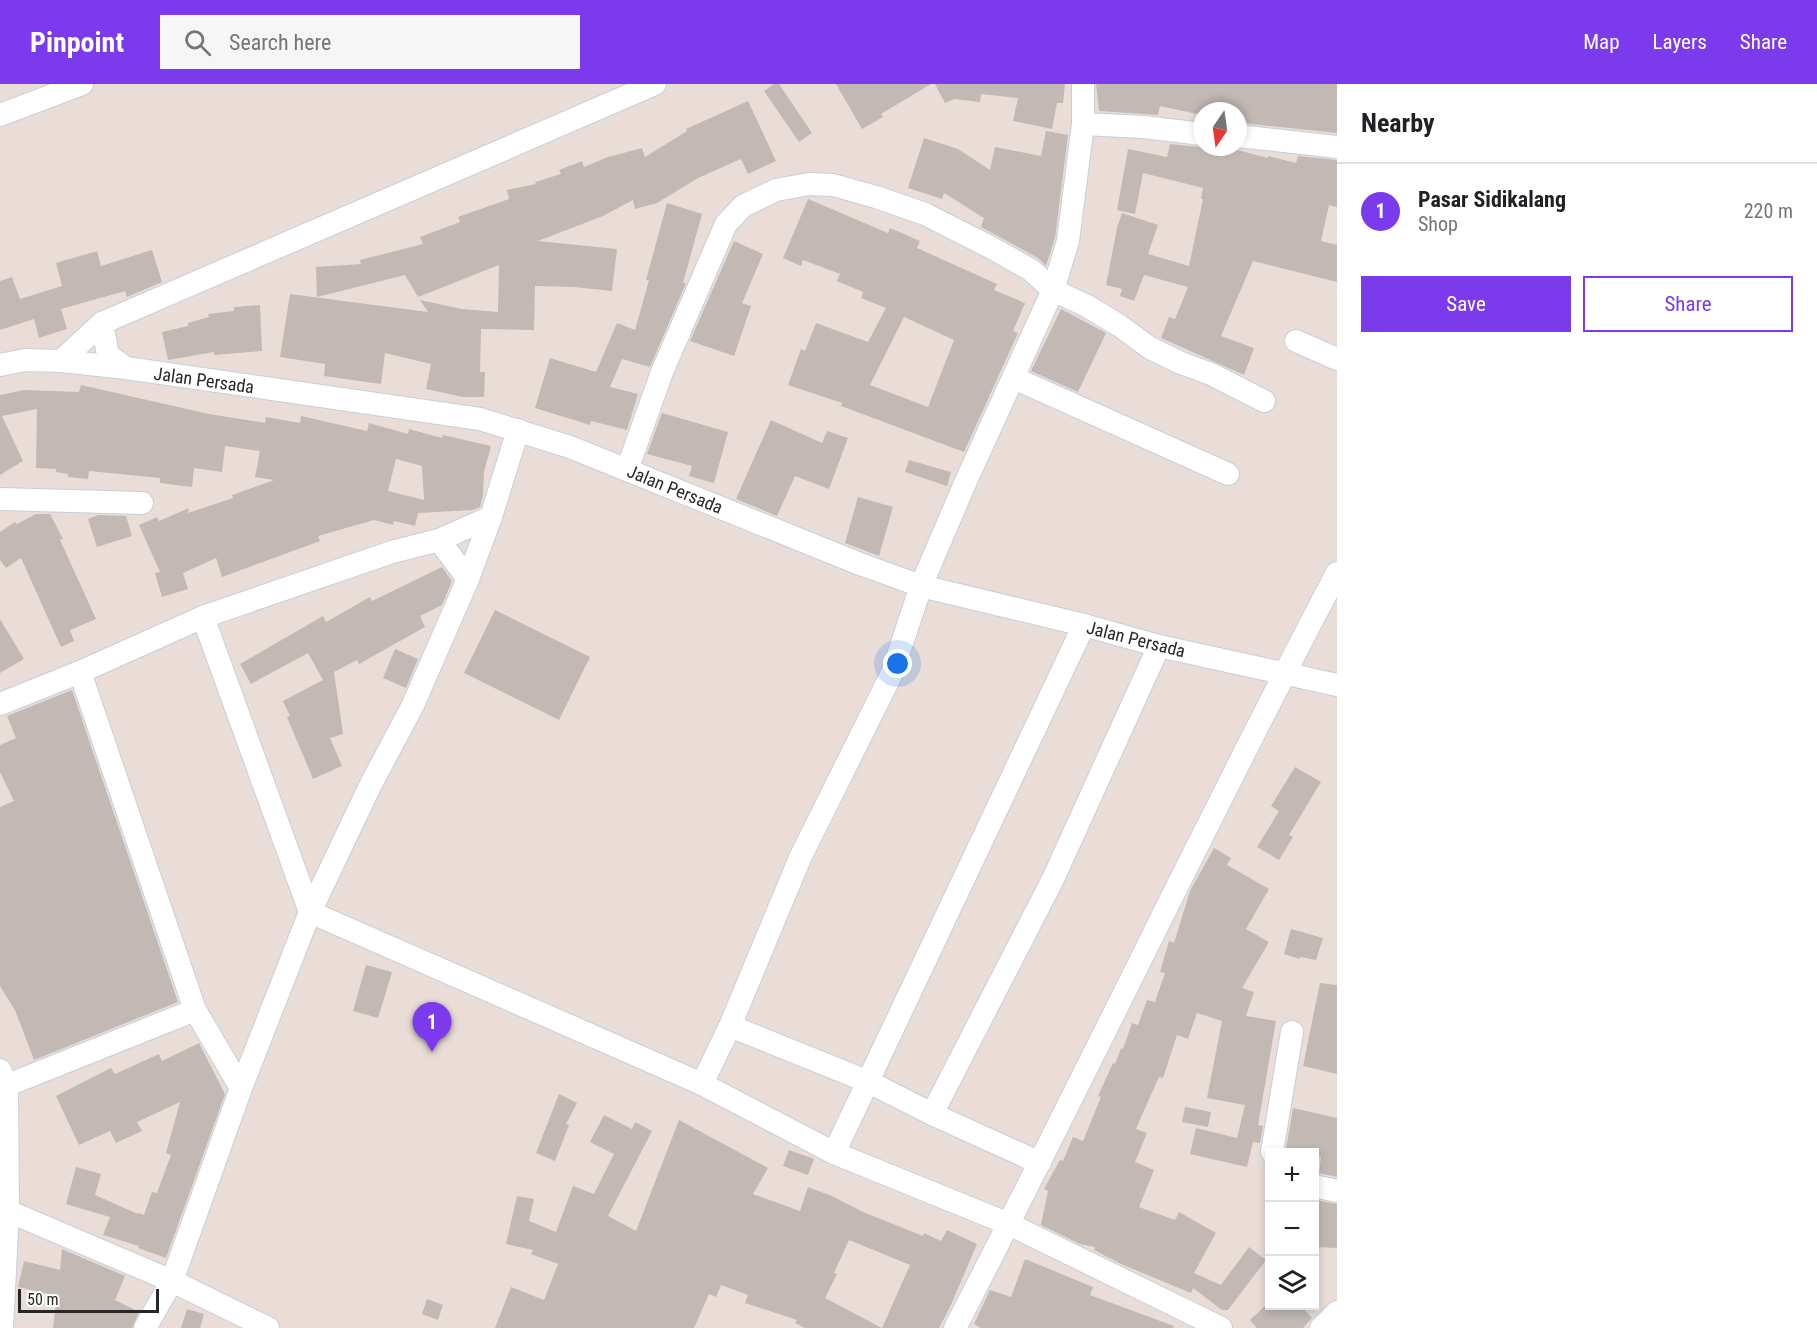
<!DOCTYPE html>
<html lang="en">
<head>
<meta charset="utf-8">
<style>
	:root { --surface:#fff; --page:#f6f6f6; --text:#202124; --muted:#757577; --line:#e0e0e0; --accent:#7c3aed }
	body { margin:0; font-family:"Roboto Condensed",sans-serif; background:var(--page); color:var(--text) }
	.controls { position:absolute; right:18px; bottom:18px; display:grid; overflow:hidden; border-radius:0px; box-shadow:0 3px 9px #0003 }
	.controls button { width:54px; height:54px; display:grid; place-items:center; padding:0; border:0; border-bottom:2px solid var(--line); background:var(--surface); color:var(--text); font:30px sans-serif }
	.compass { position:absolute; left:1193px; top:18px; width:54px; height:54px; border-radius:50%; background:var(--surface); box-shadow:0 3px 9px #0003; rotate:193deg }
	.scale { position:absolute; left:18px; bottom:15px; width:141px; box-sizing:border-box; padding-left:6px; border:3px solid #272727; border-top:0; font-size:16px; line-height:21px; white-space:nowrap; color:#272727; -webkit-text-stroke:4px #fff; paint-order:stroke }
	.you { position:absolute; left:898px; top:580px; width:21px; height:21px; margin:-15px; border:4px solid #fff; border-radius:50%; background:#1a73e8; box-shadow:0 0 0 9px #1a73e833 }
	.badge { display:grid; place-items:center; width:39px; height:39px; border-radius:50%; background:var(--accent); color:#fff; font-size:20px; font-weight:700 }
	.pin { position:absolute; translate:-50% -50px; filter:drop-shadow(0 2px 3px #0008) }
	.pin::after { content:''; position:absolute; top:32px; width:21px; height:18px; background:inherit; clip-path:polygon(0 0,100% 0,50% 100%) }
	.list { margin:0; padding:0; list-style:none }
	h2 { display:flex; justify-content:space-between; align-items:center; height:78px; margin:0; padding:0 24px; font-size:26px }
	h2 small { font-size:20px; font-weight:400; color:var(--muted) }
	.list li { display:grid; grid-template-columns:39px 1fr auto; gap:18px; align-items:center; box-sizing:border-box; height:96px; padding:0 24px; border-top:2px solid var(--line) }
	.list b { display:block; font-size:22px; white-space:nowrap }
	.list p { margin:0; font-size:20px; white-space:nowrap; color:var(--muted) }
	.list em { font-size:20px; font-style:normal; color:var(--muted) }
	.actions { display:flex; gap:12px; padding:18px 24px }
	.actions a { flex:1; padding:14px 0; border:2px solid var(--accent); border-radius:0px; text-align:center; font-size:21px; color:var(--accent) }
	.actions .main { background:var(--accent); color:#fff }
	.icon { flex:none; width:33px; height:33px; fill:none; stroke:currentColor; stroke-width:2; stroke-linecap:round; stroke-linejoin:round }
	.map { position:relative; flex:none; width:1337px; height:1244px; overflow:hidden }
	header { display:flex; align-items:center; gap:36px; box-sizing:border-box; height:84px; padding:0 30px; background:var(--accent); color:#fff }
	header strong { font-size:28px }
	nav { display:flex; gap:33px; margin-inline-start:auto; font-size:21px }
	.search { width:420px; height:54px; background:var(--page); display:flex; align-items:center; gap:15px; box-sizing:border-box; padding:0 21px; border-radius:0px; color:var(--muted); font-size:22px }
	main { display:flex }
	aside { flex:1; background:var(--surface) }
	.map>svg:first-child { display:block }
	.building { fill:#c2b9b4; fill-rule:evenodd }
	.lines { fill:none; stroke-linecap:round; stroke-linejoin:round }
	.minor-casing { stroke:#c6cfd9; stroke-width:24 }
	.minor { stroke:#fff; stroke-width:22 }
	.labels { text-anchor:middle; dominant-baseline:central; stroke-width:5; stroke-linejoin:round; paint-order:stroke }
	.street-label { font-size:18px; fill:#272727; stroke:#fff }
</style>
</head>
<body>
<header>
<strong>Pinpoint</strong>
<div class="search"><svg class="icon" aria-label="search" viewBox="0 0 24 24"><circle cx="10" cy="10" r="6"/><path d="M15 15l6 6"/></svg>Search here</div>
<nav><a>Map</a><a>Layers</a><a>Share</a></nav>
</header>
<main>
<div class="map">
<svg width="1337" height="1244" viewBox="0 0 1337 1244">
	<rect width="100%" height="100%" fill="#eaddd8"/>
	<g class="building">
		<polygon points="774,0 779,0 812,49 799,58 764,7"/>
		<polygon points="836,0 931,0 881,30 883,33 862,45"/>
		<polygon points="935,0 1065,0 1063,19 1057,19 1052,45 1013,37 1018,14 981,10 980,18 954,15 945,19"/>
		<polygon points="1096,0 1337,0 1337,49 1250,40 1238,36 1238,27 1202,27 1202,31 1160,22 1158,31 1099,27"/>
		<polygon points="748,17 776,77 748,90 741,75 698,94 657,119 635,125 633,116 603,132 538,157 617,165 612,207 574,203 535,202 534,246 481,245 480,288 485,288 484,313 463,313 426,305 431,280 385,269 381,300 324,292 325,280 280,273 290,210 428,228 420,216 462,225 498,228 499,181 418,213 405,191 317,213 316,183 361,180 360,176 423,160 420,153 460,138 458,133 509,115 507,106 536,100 535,98 561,90 559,86 582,77 584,83 608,73 642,64 645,73 687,47 686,45"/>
		<polygon points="1046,47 1068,51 1055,154 1046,182 1038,174 981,143 984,134 944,109 942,115 908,104 924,54 958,65 990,86 995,63 1041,72"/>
		<polygon points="1170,60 1200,63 1226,63 1268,74 1268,72 1296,79 1298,72 1337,76 1337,123 1329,121 1321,157 1337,161 1337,198 1253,177 1221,252 1254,264 1244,291 1161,254 1169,233 1175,235 1188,203 1144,191 1134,217 1120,212 1122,205 1106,201 1117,144 1122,129 1158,141 1148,170 1189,182 1203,115 1201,115 1203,104 1143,89 1135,130 1117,126 1128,65 1167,73"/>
		<path d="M 808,115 L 888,149 L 890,144 L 920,157 L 917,164 L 997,200 L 994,206 L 1025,219 L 1013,247 L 1018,249 L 964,368 L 841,322 L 842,319 L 788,301 L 801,265 L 805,267 L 816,239 L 868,258 L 886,224 L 861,214 L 863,208 L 837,197 L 840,190 L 803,176 L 801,182 L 783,174 ZM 904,233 L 954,256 L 928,323 L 870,301 Z"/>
		<polygon points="667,119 702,130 683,199 686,199 650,283 622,275 610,303 638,310 627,346 591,337 590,341 535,324 550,274 596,288 617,239 635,246 649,196 646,196"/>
		<polygon points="734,157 763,170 742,219 751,222 734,272 690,257"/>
		<polygon points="152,166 162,198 127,213 125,207 61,225 67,245 39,254 34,235 0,246 0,197 12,193 20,215 62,202 56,179 97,167 101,182"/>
		<polygon points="260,221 262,267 214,271 214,268 168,276 162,248 188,242 188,239 209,233 208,230 234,227 234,223"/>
		<polygon points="1061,225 1106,249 1078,308 1031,287"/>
		<path d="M 81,301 L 209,330 L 265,339 L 266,333 L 300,339 L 301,332 L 367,347 L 369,339 L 408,350 L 409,345 L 442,354 L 443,351 L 491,362 L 484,388 L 483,412 L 480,423 L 473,426 L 418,429 L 415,442 L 394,437 L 393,441 L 374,436 L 318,452 L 320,457 L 222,493 L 216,474 L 183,489 L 188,505 L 162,513 L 155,489 L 160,488 L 139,441 L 157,433 L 159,437 L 189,424 L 188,429 L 233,414 L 232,411 L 274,396 L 255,393 L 260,367 L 225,362 L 222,388 L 194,384 L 192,403 L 160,399 L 160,394 L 89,387 L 88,395 L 68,393 L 68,390 L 56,388 L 56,385 L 36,384 L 37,325 L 2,332 L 23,377 L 0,391 L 0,311 L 24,306 L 79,308 ZM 396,375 L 422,382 L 424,416 L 388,407 Z"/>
		<polygon points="662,329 728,348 714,399 689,392 692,382 647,370"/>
		<polygon points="771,336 822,359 827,347 848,354 829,405 795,392 777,432 736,415"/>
		<polygon points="909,376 951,388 947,402 905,388"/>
		<polygon points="858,413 893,423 879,472 845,459"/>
		<polygon points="36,430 50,430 63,455 60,456 96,535 70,546 74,557 61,563 21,474 6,484 0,476 0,448 15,438 17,440"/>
		<polygon points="98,431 126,432 132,452 97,463 88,435"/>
		<polygon points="442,483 452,497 442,521 420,532 425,543 359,580 357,576 334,588 343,650 330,654 342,682 313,695 287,633 290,632 283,617 323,596 308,569 251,600 240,580 323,532 326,538 370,513 372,517"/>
		<polygon points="495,526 590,573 559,636 464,589"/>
		<polygon points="0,535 24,575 0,589"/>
		<polygon points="395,565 418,575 406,604 383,594"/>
		<polygon points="72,606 178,918 34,976 15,926 0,902 0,723 14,717 0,688 0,661 16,654 7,632"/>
		<polygon points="1295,683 1321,698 1289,751 1293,753 1279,776 1257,763 1279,727 1271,722"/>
		<polygon points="1214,764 1231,774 1227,781 1269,805 1246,845 1269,858 1242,904 1254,908 1246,932 1276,937 1258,1041 1263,1042 1260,1059 1253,1058 1247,1083 1190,1070 1196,1044 1237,1054 1245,1021 1207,1014 1222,937 1197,929 1188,955 1177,951 1163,994 1159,993 1142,1031 1136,1045 1147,1049 1135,1078 1154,1086 1139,1123 1175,1136 1179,1128 1216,1149 1194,1189 1221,1201 1249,1163 1266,1176 1228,1226 1222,1226 1193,1204 1191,1209 1121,1180 1094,1166 1095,1163 1080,1160 1041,1141 1048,1107 1044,1105 1060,1076 1063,1077 1073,1053 1083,1057 1101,1013 1098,1012 1113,979 1115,980 1121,964 1123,965 1132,939 1138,941 1147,916 1155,918 1165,889 1160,888 1169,857 1174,859 1190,807"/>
		<polygon points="1291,845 1323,854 1316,876 1300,873 1300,875 1284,870"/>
		<polygon points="366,881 392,888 378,934 353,927"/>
		<polygon points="1320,899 1337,901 1337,990 1303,982"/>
		<polygon points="199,959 225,1010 166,1174 138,1164 139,1162 103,1151 110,1133 66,1120 76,1083 101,1090 95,1111 138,1130 139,1129 144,1131 152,1108 157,1109 171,1071 166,1069 180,1018 137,1038 142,1047 116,1059 110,1047 79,1061 56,1012 111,984 115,990 159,970 162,977"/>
		<polygon points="559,1010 577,1019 566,1040 569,1041 555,1077 536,1069"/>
		<polygon points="1185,1023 1211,1028 1208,1043 1182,1038"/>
		<polygon points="1293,1024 1337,1034 1337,1093 1319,1089 1321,1073 1314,1072 1314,1068 1300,1068 1286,1065"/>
		<path d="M 604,1031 L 632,1045 L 635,1038 L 652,1047 L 608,1132 L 636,1147 L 679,1036 L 768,1084 L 753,1110 L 800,1127 L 808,1103 L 832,1112 L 863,1128 L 923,1152 L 924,1149 L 941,1157 L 947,1146 L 977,1160 L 950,1223 L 939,1244 L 805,1244 L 795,1239 L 797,1236 L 745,1219 L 748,1211 L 721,1201 L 716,1213 L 709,1210 L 694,1244 L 495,1244 L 511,1203 L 544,1216 L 558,1180 L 531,1170 L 533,1166 L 506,1160 L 517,1112 L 534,1115 L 529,1137 L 556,1148 L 573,1102 L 594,1110 L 614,1070 L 590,1058 ZM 849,1156 L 910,1181 L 882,1244 L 825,1214 L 837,1190 L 834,1189 Z"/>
		<polygon points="789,1066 814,1075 808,1091 783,1082"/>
		<polygon points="1315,1116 1337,1120 1337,1164 1314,1163"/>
		<polygon points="62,1165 125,1192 115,1216 139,1228 132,1244 53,1244 57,1212 18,1203 24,1177 60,1186"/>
		<polygon points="1025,1175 1093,1203 1090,1211 1174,1242 1173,1244 981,1244 974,1240 990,1206 1011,1213"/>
		<polygon points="427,1215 443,1221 438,1236 422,1230"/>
		<polygon points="1266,1221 1300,1221 1312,1234 1303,1244 1257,1244 1250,1236"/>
		<polygon points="187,1225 204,1230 200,1244 181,1244"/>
	</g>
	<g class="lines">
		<g class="minor-casing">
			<g id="minor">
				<polyline points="0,31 82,0"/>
				<polyline points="1083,40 1144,43 1202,50"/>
				<polyline points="1238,52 1337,63"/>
				<polyline points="102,239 108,271 126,284"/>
				<polyline points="1296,257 1337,275"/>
				<polyline points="61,277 102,239 655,0"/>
				<polyline points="0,281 25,276 61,277 126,284 480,335 570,363 860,480 921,502 1084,541 1159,562 1337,601"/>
				<polyline points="1014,294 1228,390"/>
				<polyline points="627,386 662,288 726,140 743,122 776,106 809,100 833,101 876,113 925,130 990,163 1031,186 1053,206 1087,222 1120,242 1150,264 1181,279 1211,290 1264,317"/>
				<polyline points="0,415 142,419"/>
				<polyline points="439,456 468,495"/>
				<polyline points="203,533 310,828 702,1000 834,1069 1009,1140 1221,1244"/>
				<polyline points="80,588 195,926 241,1004"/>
				<polyline points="0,620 80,588 203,533 392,468 439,456 491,433"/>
				<polyline points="730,942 869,998 932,1030 1040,1079"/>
				<polyline points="0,986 7,1001 8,1127 2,1244"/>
				<polyline points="702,1000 730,942 800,774 892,589 921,502 966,397 1053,206 1068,157 1083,40 1083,0"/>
				<polyline points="0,1004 195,926"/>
				<polyline points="932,1030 1053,795 1159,562"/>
				<polyline points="1272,1068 1292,948"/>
				<polyline points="834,1069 1084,541"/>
				<polyline points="1314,1102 1337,1107"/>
				<polyline points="8,1127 172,1197 268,1244"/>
				<polyline points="145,1244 172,1197 241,1004 310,828 371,700 413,621 468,495 491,433 518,346"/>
				<path d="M 955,1244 C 1085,994 1205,739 1337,489"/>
				<polyline points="1321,1244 1337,1228"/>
			</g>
		</g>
		<use href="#minor" class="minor"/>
	</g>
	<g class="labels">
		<g class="street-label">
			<text transform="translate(204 296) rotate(8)">Jalan Persada</text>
			<text transform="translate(675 405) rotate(22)">Jalan Persada</text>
			<text transform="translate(1136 555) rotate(14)">Jalan Persada</text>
		</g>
	</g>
</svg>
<div class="controls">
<button>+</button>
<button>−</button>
<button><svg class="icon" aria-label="layers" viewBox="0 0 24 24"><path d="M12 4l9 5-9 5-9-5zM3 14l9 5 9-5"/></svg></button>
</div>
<svg class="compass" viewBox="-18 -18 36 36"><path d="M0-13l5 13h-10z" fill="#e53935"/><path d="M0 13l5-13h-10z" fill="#757577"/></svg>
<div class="scale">50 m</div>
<div class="you"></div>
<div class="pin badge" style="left:432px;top:968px">1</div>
</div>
<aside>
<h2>Nearby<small></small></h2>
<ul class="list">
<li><span class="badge">1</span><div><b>Pasar Sidikalang</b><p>Shop</p></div><em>220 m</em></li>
</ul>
<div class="actions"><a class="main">Save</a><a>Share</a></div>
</aside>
</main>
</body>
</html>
